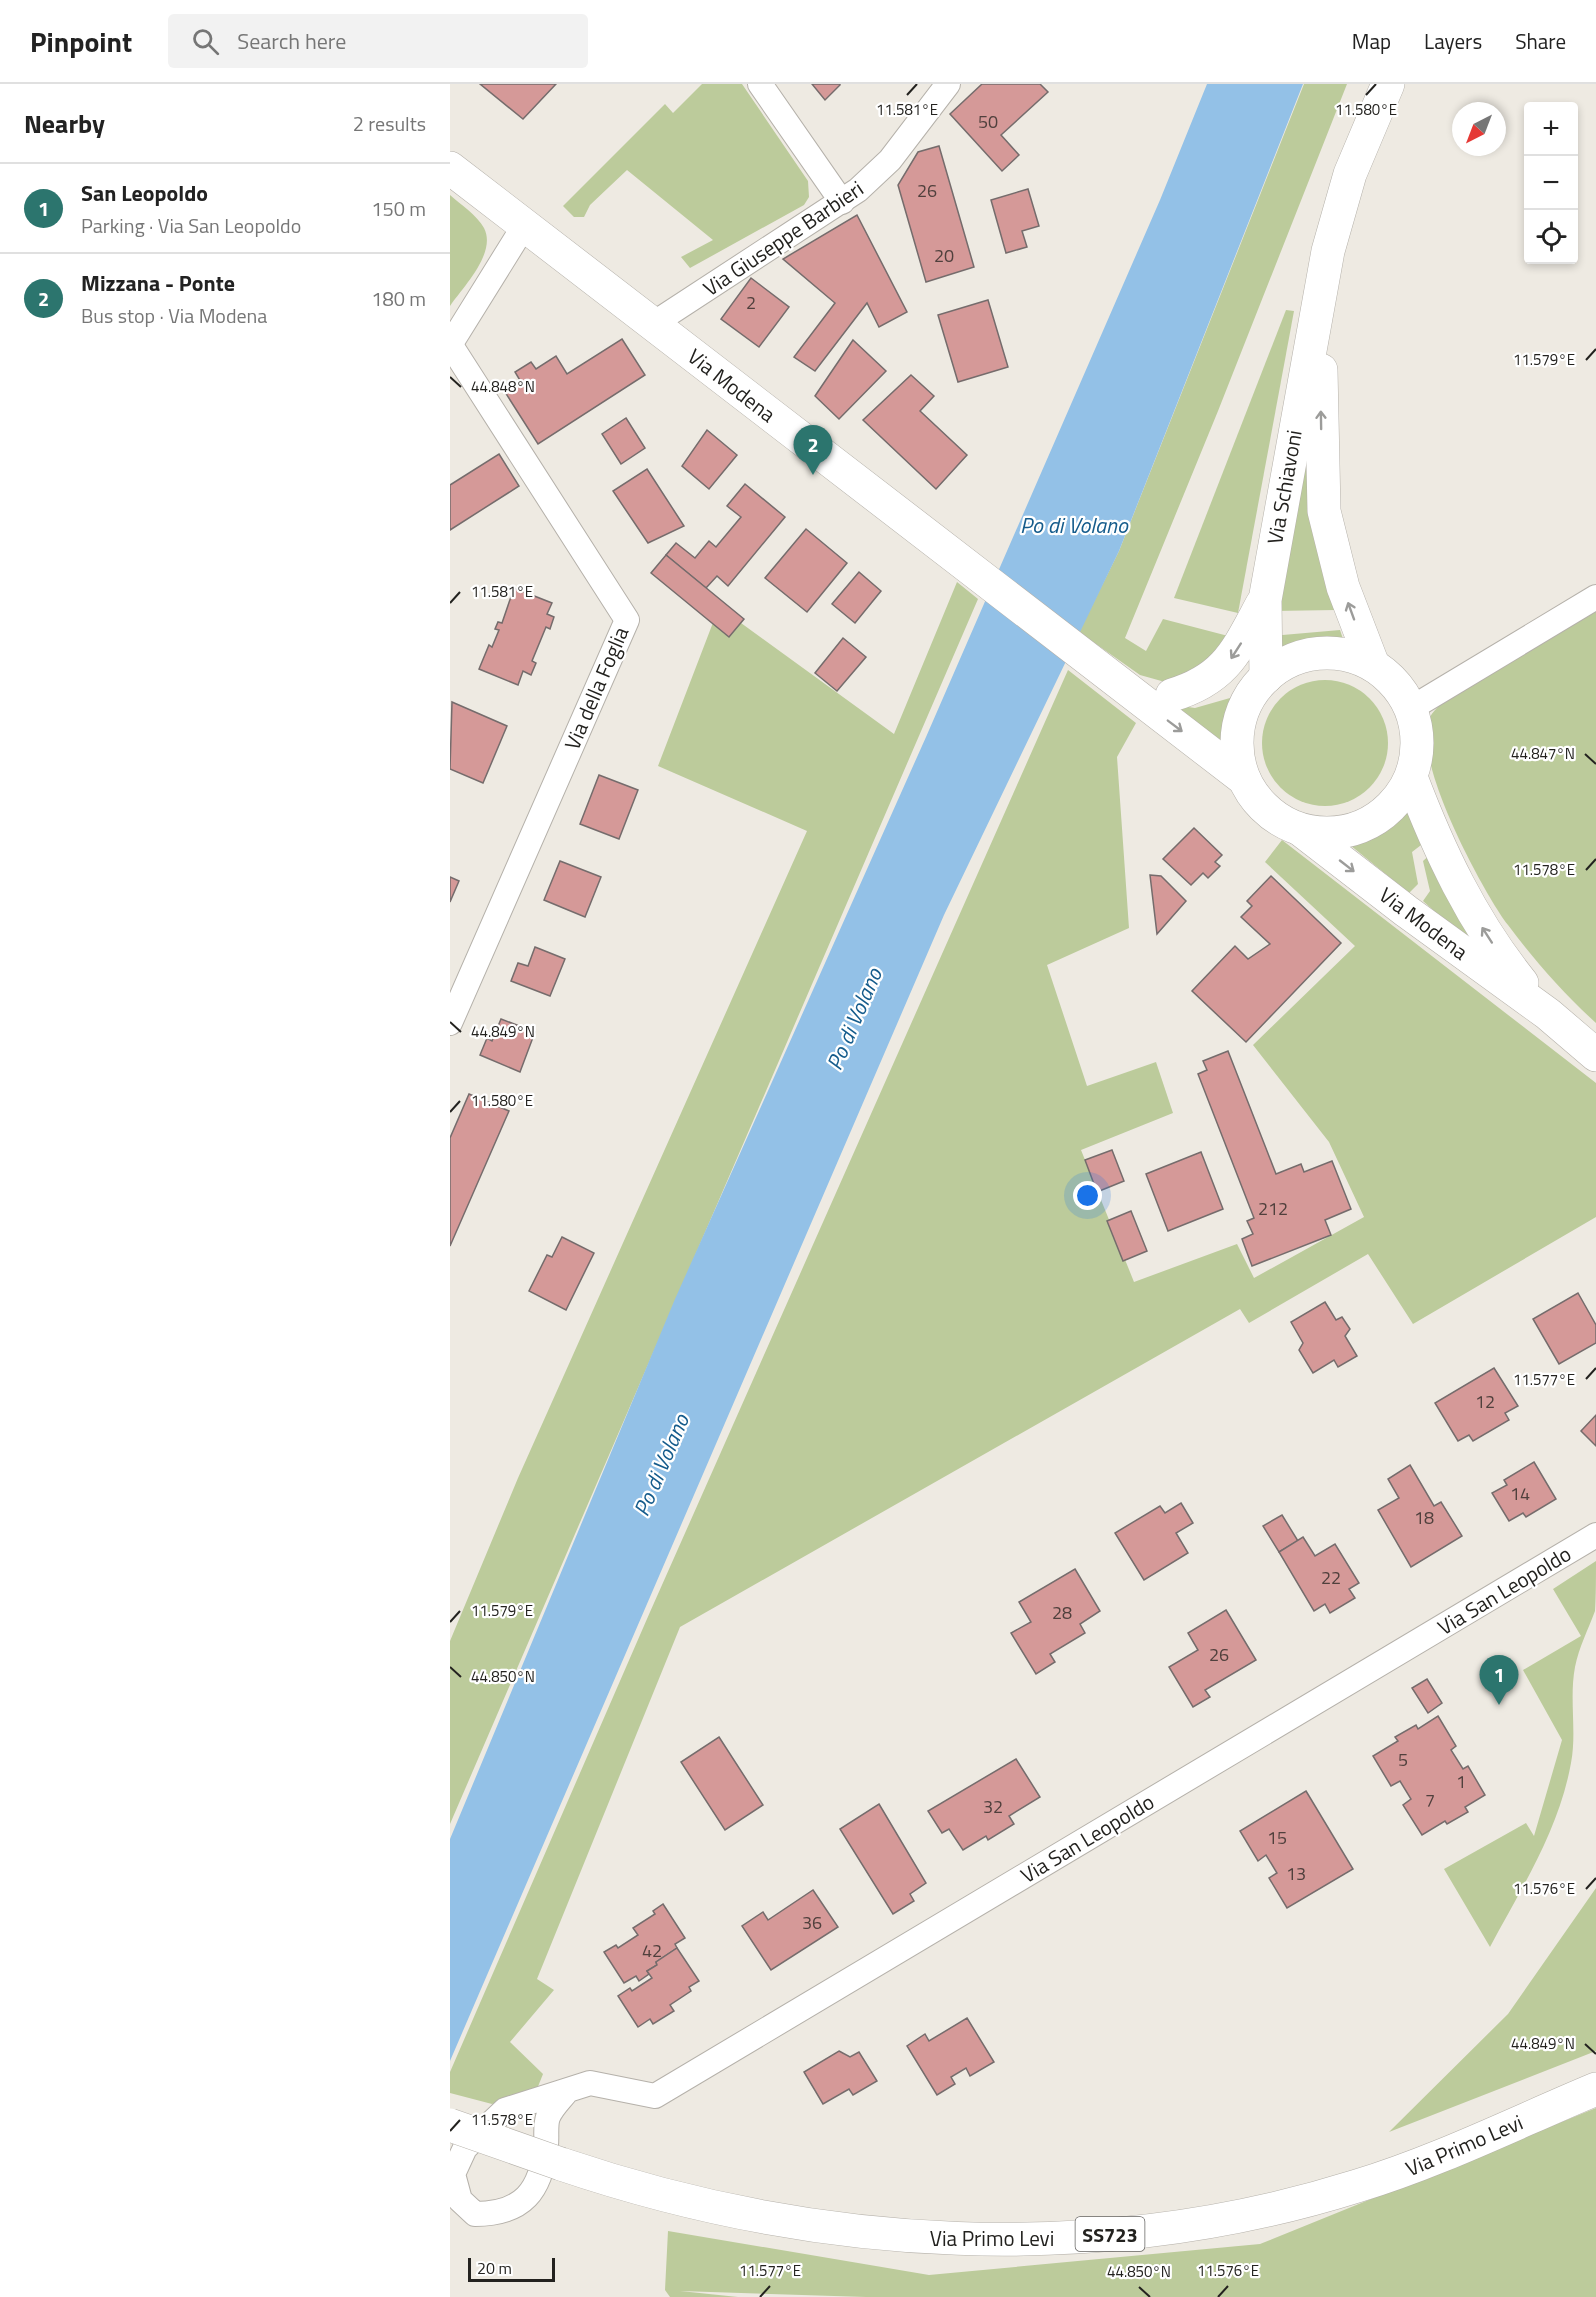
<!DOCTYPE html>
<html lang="en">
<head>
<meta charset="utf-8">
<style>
	:root { --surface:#fff; --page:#f2f2f2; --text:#222; --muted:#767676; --line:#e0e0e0; --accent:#2c756e }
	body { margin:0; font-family:"Titillium Web",sans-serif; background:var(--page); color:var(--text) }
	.controls { position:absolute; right:18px; top:18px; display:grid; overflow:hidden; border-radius:6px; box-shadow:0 3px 9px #0003 }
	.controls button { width:54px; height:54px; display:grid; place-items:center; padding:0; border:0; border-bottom:2px solid var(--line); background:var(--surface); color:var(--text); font:30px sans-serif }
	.compass { position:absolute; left:1002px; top:18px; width:54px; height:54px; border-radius:50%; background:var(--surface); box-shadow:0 3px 9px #0003; rotate:222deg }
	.scale { position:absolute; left:18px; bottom:15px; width:87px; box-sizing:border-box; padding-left:6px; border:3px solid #23221f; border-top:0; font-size:16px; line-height:21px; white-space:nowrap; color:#23221f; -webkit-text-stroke:4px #fff; paint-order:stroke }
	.you { position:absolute; left:638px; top:1112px; width:21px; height:21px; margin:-15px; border:4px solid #fff; border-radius:50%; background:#1a73e8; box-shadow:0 0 0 9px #1a73e833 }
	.badge { display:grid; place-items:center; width:39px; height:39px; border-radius:50%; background:var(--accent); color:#fff; font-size:20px; font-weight:700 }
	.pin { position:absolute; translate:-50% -50px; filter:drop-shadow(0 2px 3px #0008) }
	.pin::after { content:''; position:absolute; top:32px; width:21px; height:18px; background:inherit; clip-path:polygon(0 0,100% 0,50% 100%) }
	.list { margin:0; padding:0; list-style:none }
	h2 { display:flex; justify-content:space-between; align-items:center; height:78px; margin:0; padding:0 24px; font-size:26px }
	h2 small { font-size:20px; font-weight:400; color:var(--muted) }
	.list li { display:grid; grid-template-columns:39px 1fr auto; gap:18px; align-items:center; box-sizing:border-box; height:90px; padding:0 24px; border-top:2px solid var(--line) }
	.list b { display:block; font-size:22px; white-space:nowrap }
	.list p { margin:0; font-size:20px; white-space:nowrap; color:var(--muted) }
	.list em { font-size:20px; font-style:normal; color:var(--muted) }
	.icon { flex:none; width:33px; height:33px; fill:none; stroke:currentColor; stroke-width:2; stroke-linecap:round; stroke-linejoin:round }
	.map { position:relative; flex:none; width:1146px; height:2213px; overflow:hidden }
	header { display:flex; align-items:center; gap:36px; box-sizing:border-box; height:84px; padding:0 30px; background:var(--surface); border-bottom:2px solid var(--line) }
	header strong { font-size:28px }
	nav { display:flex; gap:33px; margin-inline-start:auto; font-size:21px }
	.search { width:420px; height:54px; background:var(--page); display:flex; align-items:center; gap:15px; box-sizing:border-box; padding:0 21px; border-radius:6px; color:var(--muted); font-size:22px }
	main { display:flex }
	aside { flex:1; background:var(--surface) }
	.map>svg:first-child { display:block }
	.green { fill:#bccb9b }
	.water { fill:#93c1e7 }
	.building { fill:#d59998; stroke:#756c6c; stroke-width:1.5 }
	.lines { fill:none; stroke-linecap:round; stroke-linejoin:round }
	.street-casing { stroke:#b5b1aa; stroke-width:26 }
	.secondary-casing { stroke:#b5b1aa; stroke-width:34 }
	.primary-casing { stroke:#b5b1aa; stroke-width:34 }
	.street { stroke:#fff; stroke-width:24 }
	.secondary { stroke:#fff; stroke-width:33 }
	.primary { stroke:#fff; stroke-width:33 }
	.primary-bridge-casing { stroke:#b5b1aa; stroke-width:34; stroke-linecap:butt }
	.primary-bridge { stroke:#fff; stroke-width:33 }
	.oneway { stroke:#9c9c9a }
	.ticks { fill:none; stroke:#23221f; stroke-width:2 }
	.labels { text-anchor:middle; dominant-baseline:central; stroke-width:4.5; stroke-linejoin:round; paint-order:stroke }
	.number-label { font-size:18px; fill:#50403d }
	.shield { fill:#fff; stroke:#656462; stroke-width:1.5 }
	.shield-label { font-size:20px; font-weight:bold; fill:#23221f }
	.street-label { font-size:21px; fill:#23221f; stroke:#fff }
	.water-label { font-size:22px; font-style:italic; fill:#155c8c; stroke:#fff }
	.ticks-label { font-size:15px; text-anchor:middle; fill:#23221f; stroke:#fff; stroke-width:4.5; stroke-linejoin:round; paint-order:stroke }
</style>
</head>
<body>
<header>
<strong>Pinpoint</strong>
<div class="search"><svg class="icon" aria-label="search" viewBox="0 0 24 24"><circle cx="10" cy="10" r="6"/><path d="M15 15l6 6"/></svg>Search here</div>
<nav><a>Map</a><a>Layers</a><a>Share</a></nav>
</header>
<main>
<aside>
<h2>Nearby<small>2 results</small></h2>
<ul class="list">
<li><span class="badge">1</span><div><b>San Leopoldo</b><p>Parking · Via San Leopoldo</p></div><em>150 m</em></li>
<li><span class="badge">2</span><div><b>Mizzana - Ponte</b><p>Bus stop · Via Modena</p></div><em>180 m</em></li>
</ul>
</aside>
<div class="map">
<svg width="1146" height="2213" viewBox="0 0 1146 2213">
	<rect width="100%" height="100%" fill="#eeeae2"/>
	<g class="green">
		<polygon points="252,0 292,0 358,97 359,113 354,121 240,184 231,173 263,156 177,86 140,121 134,133 124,133 113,122 215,20 223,29"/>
		<polygon points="854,0 897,0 768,327 675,554 696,567 713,535 782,553 758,587 715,598 690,591 629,548 669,467"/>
		<path d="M 0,111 C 10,120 27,131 34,144 C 47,169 13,203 0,222 Z"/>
		<polygon points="836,226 844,227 788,529 724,514"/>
		<polygon points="864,272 886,526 823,527"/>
		<polygon points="507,498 528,515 0,1740 0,1557 68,1394 357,747 208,682 269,523 444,650"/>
		<path d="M 1146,523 L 1146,939 C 1113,909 1085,877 1058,841 C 1033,808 959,671 980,633 C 995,604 1112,544 1146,523 Z"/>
		<polygon points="890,546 897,567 863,560 817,580 821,552"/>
		<polygon points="618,586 686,639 667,673 679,844 597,881 637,1002 706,978 723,1029 631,1066 684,1198 787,1160 804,1194 914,1133 879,1058 803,961 905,862 815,778 832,756 1146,999 1146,1133 963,1240 918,1170 799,1239 790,1225 230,1543 87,1895 104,1906 60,1958 93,1990 87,2005 42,2020 0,2009 0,1988 200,1528"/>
		<circle cx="875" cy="659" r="63"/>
		<polygon points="787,612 777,643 775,671 703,618 745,624"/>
		<path d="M 955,717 L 975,758 L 962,768 L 968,800 L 959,809 L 895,757 C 920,749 940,739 955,717 Z"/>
		<polygon points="982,769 1039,876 973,817 980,807 973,777"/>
		<path d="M 1146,1477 C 1146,1491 1146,1513 1145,1527 C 1138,1546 1129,1563 1125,1583 C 1119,1615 1127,1648 1121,1679 C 1109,1746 1072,1803 1040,1863 L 994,1785 L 1076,1739 L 1084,1752 L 1112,1656 L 1073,1586 L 1131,1552 L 1103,1505 Z"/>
		<polygon points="1146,1804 1146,1967 939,2048 1058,1930"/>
		<polygon points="1146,2024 1146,2213 416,2213 230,2207 288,2213 220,2213 215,2206 218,2147 479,2191 810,2160"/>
	</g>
	<polygon class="water" points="757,0 853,0 669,467 494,831 0,1977 0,1755 225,1215 476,653 710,116"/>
	<g class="building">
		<polygon points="30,0 106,0 73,35"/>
		<polygon points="362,0 390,0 390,1 375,16"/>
		<polygon points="532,0 590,0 598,8 551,51 569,71 552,87 500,30"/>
		<polygon points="489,62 524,183 476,198 448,101 468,68"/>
		<polygon points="578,105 589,142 572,147 577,163 556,169 541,116"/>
		<polygon points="407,131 457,228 429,243 417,219 365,287 344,273 385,219 333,175"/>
		<polygon points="301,194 339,223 309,263 271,235"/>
		<polygon points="538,216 558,283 508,298 488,231"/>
		<polygon points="172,255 195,291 88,360 55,308 71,298 65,288 81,278 86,285 106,272 117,290"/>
		<polygon points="403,256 436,287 389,335 365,312"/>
		<polygon points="461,291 484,312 470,327 517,371 486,405 413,336"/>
		<polygon points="176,334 195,364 171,380 152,350"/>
		<polygon points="257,346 287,371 259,405 232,382"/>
		<polygon points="49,370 69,402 0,446 0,401"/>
		<polygon points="197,385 234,442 198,459 163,407"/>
		<polygon points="295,400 335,433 278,502 267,492 256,504 216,471 226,459 245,474 259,457 266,463 291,433 277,422"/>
		<polygon points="356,445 397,479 357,528 315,494"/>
		<polygon points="216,471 294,535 279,553 201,489"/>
		<polygon points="409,488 431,507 405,539 382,520"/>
		<polygon points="64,504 102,519 97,530 104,533 100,545 96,543 82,577 86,579 81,591 73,587 68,601 29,585 39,561 42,563 49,546 45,545 48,538 52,539"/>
		<polygon points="393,554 416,573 387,607 365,589"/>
		<polygon points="2,618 57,642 33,699 0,685"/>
		<polygon points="149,691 188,706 169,755 130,740"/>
		<polygon points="744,744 772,771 765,778 770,782 758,794 753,789 741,801 713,775"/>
		<polygon points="110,777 151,793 135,833 94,816"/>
		<polygon points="700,791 711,792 736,817 707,850"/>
		<polygon points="821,792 891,859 796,958 742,907 785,862 798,875 820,860 791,833 802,822 797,817"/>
		<polygon points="0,793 9,797 0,818"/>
		<polygon points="85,863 115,875 100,912 61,897 68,879 78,882"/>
		<polygon points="51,935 85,948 70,988 30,971 37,954 42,957"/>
		<polygon points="778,967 826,1090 851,1080 854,1088 882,1077 901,1125 875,1136 881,1151 802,1182 792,1155 803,1150 797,1137 804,1134 748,990 757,986 753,977"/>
		<polygon points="19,1010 59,1027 0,1162 0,1054"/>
		<polygon points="662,1066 674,1097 647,1108 635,1076"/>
		<polygon points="751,1068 773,1125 718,1147 696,1090"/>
		<polygon points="681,1127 697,1167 673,1177 657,1137"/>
		<polygon points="112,1153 144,1169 116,1226 79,1207 97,1171 102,1173"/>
		<polygon points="1128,1209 1146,1241 1146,1259 1109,1280 1083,1235"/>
		<polygon points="875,1218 886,1236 892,1233 900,1245 895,1252 907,1272 888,1283 884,1276 863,1289 849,1266 853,1259 841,1238"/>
		<polygon points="1044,1284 1068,1322 1055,1329 1059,1336 1023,1357 1019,1351 1008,1357 985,1319"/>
		<polygon points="1146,1331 1146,1362 1131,1347"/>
		<polygon points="1084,1378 1106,1415 1076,1433 1073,1429 1059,1437 1042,1409 1057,1401 1054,1396"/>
		<polygon points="960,1381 984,1422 991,1418 1012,1452 961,1483 928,1426 949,1414 938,1395"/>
		<polygon points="731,1419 743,1439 726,1449 738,1469 694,1496 665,1449 710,1422 715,1429"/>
		<polygon points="832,1431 848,1457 829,1468 813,1442"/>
		<polygon points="853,1453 865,1472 885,1460 909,1499 899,1505 905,1514 880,1529 875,1520 864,1527 829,1468"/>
		<polygon points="625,1485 650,1527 630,1540 635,1549 600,1570 605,1578 586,1590 561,1549 581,1538 569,1518"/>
		<polygon points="776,1526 806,1576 755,1606 760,1613 743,1623 719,1583 748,1566 738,1549"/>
		<polygon points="977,1595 992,1619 978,1629 962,1604"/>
		<polygon points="988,1632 1006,1662 1001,1666 1013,1685 1018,1682 1035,1711 1015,1723 1018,1728 997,1740 995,1737 972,1751 953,1721 961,1715 950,1697 941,1702 923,1672 948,1657 945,1653 966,1641 968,1645"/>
		<polygon points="269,1653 313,1721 275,1746 231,1678"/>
		<polygon points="566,1675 590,1713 559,1732 564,1740 538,1756 536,1752 513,1766 499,1745 492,1749 478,1727"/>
		<polygon points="856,1707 903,1785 837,1824 819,1794 827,1789 816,1771 808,1777 790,1747"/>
		<polygon points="429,1720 476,1799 460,1810 464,1817 443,1830 390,1745"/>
		<polygon points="363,1806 388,1843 321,1886 292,1842 313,1828 318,1836"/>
		<polygon points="213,1820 235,1854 225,1860 227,1864 206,1878 207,1881 197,1887 199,1890 189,1897 186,1892 174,1899 154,1868 166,1861 168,1864 188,1851 183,1844 205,1830 203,1827"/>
		<polygon points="227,1864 249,1897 239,1903 241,1907 220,1921 224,1927 203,1940 200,1935 188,1943 168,1912 180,1904 182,1907 202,1894 197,1887 207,1881 206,1878"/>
		<polygon points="517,1934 544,1978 520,1992 516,1984 501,1993 505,2000 487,2011 457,1962 475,1950 479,1957"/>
		<polygon points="389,1967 400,1973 409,1968 427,1997 403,2011 399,2005 373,2020 354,1988"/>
	</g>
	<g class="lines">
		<g class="street-casing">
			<g id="street">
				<polyline points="310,0 392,118"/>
				<polyline points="203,240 408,106 440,76 498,0"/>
				<polyline points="0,261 74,142"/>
				<polyline points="960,625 1146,513"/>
				<polyline points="0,939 177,536 0,260"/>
				<path d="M 117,2007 C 111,2015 102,2023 98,2033 C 95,2041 97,2053 96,2061 C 91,2107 73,2130 25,2130 L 10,2116 L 3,2090 L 15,2064 L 55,2026 L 140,1999 L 205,2012 L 1146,1451"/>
			</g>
		</g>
		<g class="secondary-casing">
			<g id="secondary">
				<polyline points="0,84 794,695"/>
				<polyline points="871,286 874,427 893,503 923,581"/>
				<circle cx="877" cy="659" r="90"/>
				<polyline points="816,593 815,516 878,167 900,90 938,0"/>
				<path d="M 722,611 C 776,595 787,566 812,520"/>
				<path d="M 961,693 C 989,767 1022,837 1072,899"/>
				<polyline points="851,746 956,827 1098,930 1146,971"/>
			</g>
		</g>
		<g class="primary-casing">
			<path id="primary" d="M 111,2080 C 368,2167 646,2184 907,2102 C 989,2077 1067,2038 1146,2005"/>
		</g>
		<use href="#street" class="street"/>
		<use href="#secondary" class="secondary"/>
		<use href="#primary" class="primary"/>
		<g class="primary-bridge-casing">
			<polyline id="primary-bridge" points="0,2041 111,2080"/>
		</g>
		<use href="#primary-bridge" class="primary-bridge"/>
	</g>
	<defs><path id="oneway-shaft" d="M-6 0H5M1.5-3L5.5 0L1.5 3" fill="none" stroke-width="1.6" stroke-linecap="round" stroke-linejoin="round" transform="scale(1.5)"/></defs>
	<g class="oneway">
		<use href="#oneway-shaft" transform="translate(871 336) rotate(-91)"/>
		<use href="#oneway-shaft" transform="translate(901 527) rotate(-110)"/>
		<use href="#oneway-shaft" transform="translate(786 567) rotate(123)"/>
		<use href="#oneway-shaft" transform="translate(725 642) rotate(37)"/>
		<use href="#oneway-shaft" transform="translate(897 782) rotate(38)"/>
		<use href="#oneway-shaft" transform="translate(1037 851) rotate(-123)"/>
	</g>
	<path class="ticks" d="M 457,11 L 467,0M 916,11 L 926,0M 1136,276 L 1146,265M 0,293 L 11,303M 0,519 L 10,508M 1135,670 L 1146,680M 1136,786 L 1146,775M 0,938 L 11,948M 0,1028 L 10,1017M 1136,1295 L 1146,1284M 0,1538 L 10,1527M 0,1583 L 11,1593M 1136,1805 L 1146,1794M 1135,1960 L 1146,1970M 0,2047 L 10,2036M 689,2203 L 700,2213M 310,2213 L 320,2202M 768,2213 L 778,2202"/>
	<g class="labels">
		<g class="number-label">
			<text x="538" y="37">50</text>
			<text x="477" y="106">26</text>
			<text x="494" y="171">20</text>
			<text x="301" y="218">2</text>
			<text x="823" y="1124">212</text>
			<text x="1035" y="1317">12</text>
			<text x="1070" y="1409">14</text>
			<text x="974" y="1433">18</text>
			<text x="881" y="1493">22</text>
			<text x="612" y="1528">28</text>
			<text x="769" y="1570">26</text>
			<text x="953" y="1675">5</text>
			<text x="1011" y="1697">1</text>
			<text x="980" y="1716">7</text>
			<text x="543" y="1722">32</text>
			<text x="827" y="1753">15</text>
			<text x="846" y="1789">13</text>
			<text x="362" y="1838">36</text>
			<text x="202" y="1866">42</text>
		</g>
		<rect class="shield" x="625.5" y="2133" width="69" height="34" rx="4.5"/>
		<g class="shield-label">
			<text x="660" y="2150">SS723</text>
		</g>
		<g class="street-label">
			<text transform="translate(333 154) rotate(-34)">Via Giuseppe Barbieri</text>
			<text transform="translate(282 301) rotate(38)">Via Modena</text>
			<text transform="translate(834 403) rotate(-80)">Via Schiavoni</text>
			<text transform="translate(146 604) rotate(-67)">Via della Foglia</text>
			<text transform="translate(974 839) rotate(37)">Via Modena</text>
			<text transform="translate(1054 1506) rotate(-31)">Via San Leopoldo</text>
			<text transform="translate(637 1754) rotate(-31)">Via San Leopoldo</text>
			<text transform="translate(1014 2061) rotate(-23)">Via Primo Levi</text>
			<text x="542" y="2154">Via Primo Levi</text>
		</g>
		<g class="water-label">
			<text x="624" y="441">Po di Volano</text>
			<text transform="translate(404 935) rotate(-67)">Po di Volano</text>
			<text transform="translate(211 1381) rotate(-67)">Po di Volano</text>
		</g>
	</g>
	<g class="ticks-label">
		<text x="457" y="31">11.581°E</text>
		<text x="916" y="31">11.580°E</text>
		<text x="1094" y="281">11.579°E</text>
		<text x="53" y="308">44.848°N</text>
		<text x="52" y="513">11.581°E</text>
		<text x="1093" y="675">44.847°N</text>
		<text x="1094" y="791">11.578°E</text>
		<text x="53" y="953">44.849°N</text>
		<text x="52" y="1022">11.580°E</text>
		<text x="1094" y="1301">11.577°E</text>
		<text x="52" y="1532">11.579°E</text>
		<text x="53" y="1598">44.850°N</text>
		<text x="1094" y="1810">11.576°E</text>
		<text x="1093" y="1965">44.849°N</text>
		<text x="52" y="2041">11.578°E</text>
		<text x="320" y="2192">11.577°E</text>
		<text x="778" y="2192">11.576°E</text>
		<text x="689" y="2193">44.850°N</text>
	</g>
</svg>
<div class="controls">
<button>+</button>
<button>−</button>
<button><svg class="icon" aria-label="locate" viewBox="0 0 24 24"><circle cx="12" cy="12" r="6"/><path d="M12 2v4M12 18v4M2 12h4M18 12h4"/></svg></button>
</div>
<svg class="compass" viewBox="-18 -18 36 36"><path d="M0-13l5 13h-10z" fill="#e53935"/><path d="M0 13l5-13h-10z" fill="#767676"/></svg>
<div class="scale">20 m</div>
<div class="you"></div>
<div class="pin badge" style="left:1049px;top:1621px">1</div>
<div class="pin badge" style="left:363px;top:391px">2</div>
</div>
</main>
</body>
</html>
